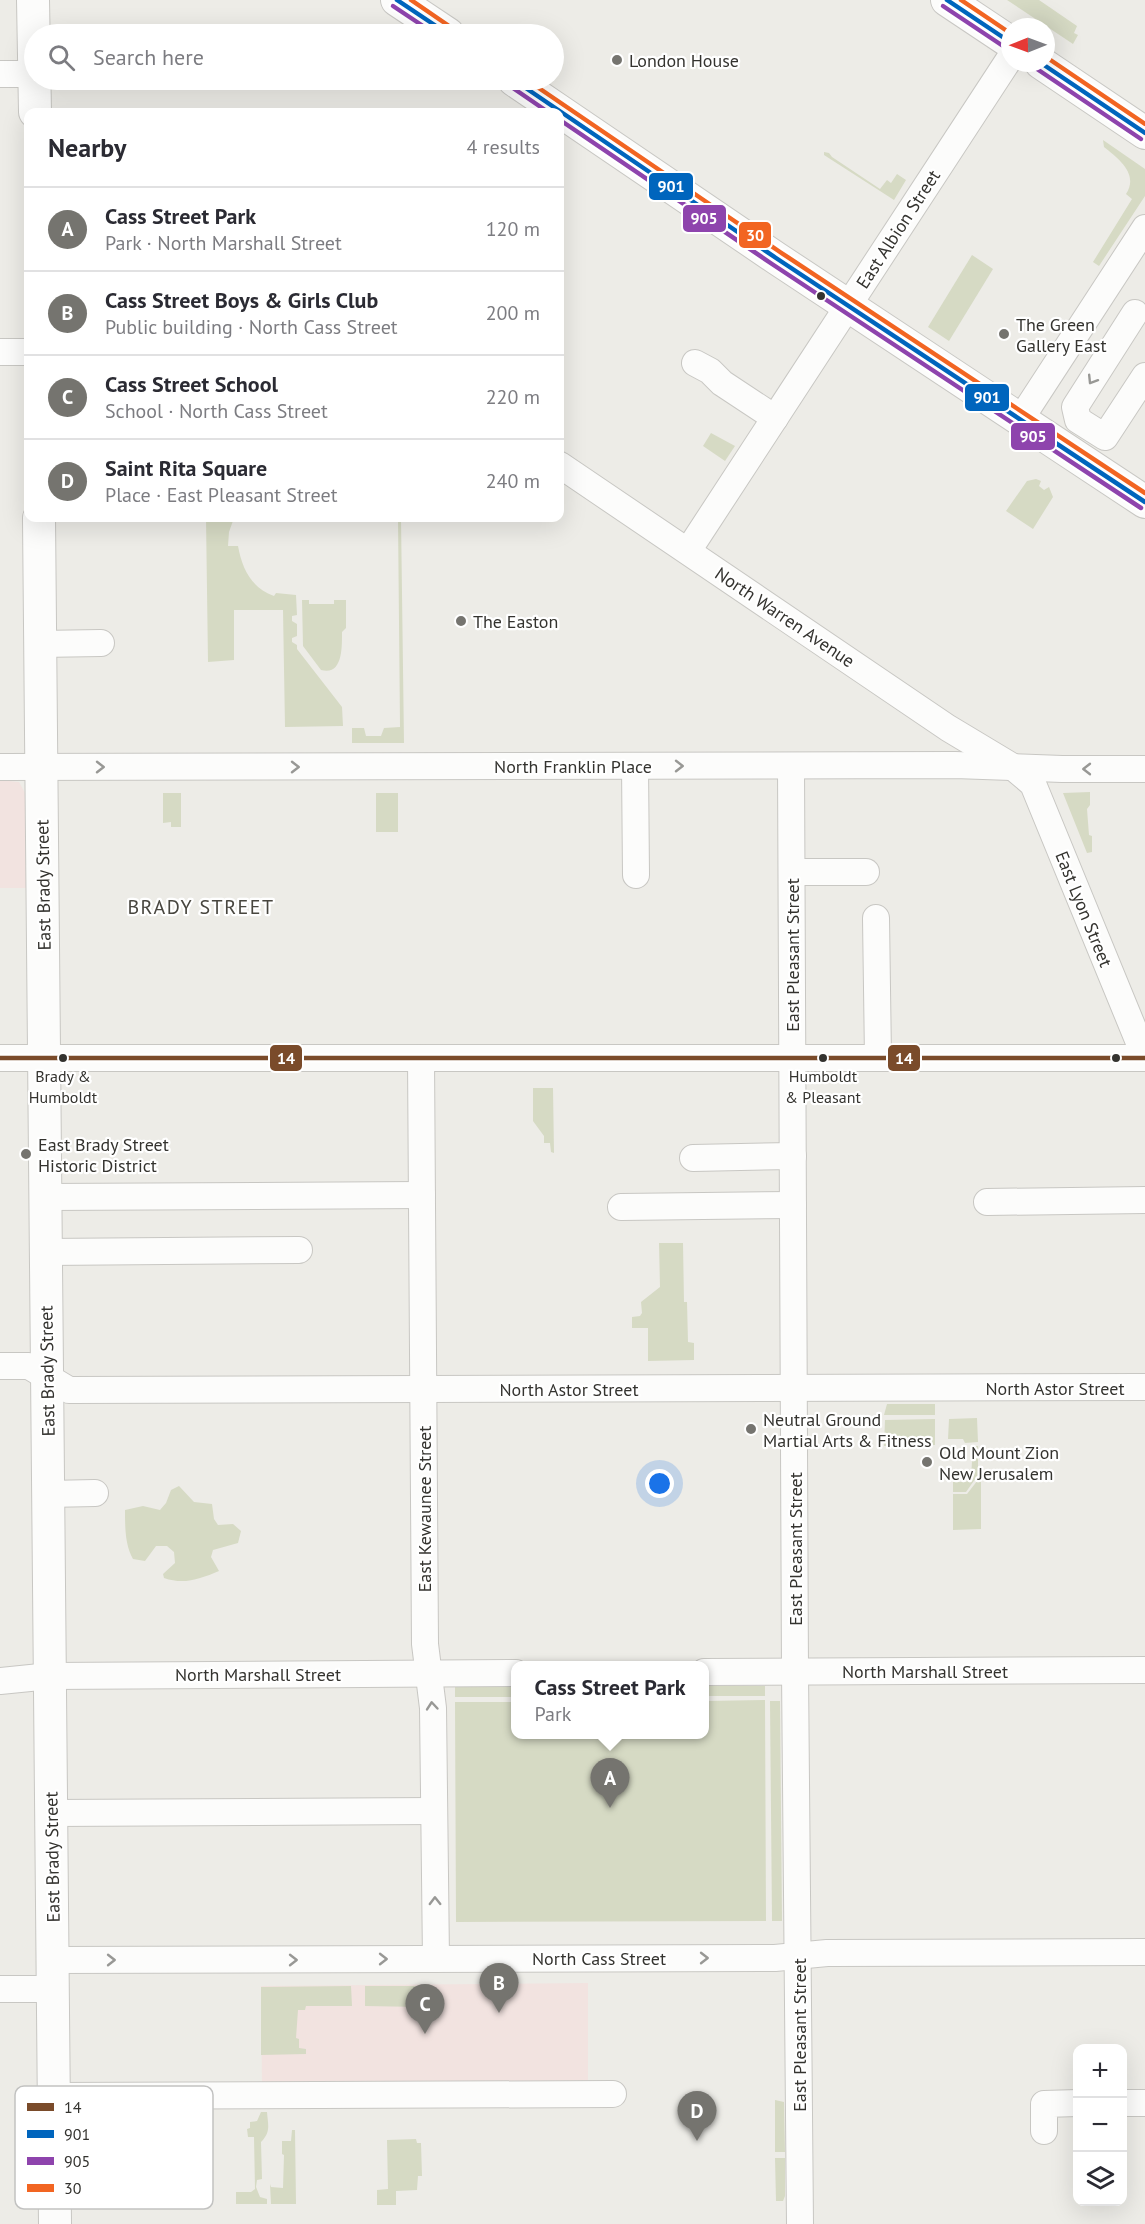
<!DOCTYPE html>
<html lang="en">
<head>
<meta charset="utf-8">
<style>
	:root { --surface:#fff; --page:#f2f2f3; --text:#2b2b33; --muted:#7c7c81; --line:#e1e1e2; --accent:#75746f }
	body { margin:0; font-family:"PT Sans",sans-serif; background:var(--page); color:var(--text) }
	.controls { position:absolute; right:18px; bottom:18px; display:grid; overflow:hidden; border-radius:12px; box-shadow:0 6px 24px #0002 }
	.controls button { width:54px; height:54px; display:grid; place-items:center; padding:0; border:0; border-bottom:2px solid var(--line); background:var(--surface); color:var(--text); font:30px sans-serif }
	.compass { position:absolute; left:1001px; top:18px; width:54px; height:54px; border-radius:50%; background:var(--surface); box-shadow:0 6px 24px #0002; rotate:269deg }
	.you { position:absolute; left:660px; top:1484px; width:21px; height:21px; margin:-15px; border:4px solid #fff; border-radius:50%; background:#1a73e8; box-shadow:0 0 0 9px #1a73e833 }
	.badge { display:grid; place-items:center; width:39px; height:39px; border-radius:50%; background:var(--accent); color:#fff; font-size:20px; font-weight:700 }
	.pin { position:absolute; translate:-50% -50px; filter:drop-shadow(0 2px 3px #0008) }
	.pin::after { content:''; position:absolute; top:32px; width:21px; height:18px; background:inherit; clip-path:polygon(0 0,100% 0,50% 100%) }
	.popup { position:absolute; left:511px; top:1661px; width:198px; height:78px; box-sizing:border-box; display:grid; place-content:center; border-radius:12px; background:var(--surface); filter:drop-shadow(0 2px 4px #0005); font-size:20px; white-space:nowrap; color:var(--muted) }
	.popup b { font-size:22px; color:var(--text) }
	.popup::after { content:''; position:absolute; left:50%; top:100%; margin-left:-12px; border:12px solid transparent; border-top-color:var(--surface) }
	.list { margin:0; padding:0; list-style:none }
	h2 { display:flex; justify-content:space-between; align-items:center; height:78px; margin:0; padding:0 24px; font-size:26px }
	h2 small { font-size:20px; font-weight:400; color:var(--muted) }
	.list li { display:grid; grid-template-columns:39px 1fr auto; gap:18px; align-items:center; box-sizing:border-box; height:84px; padding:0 24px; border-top:2px solid var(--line) }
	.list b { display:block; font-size:22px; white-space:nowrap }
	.list p { margin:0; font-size:20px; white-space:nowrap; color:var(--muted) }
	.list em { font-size:20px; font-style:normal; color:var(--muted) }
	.icon { flex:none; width:33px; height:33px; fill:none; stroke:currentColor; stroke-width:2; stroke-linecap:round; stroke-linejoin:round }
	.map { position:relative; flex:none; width:1145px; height:2224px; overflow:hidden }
	.search { position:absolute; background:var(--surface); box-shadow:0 6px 24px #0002; left:24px; top:24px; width:540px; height:66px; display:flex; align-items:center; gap:15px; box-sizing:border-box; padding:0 21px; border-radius:33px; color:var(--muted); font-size:22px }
	.panel { position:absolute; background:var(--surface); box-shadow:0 6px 24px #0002; left:24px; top:108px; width:540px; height:414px; border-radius:12px }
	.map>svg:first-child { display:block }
	.education { fill:#f2e3e0 }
	.green { fill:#d6dac4 }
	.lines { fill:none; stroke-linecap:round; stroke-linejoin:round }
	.minor-casing { stroke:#c8c7c3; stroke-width:28 }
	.major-casing { stroke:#c8c7c3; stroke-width:34 }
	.minor { stroke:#fcfcfb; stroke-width:26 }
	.major { stroke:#fcfcfb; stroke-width:32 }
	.bus-1-casing { stroke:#fff; stroke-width:9 }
	.bus-2-casing { stroke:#fff; stroke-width:9 }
	.bus-3-casing { stroke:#fff; stroke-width:9 }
	.bus-4-casing { stroke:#fff; stroke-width:9 }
	.bus-1 { stroke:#7a4b2a; stroke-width:4.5 }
	.bus-2 { stroke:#0065bd; stroke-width:4.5 }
	.bus-3 { stroke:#8e44ad; stroke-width:4.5 }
	.bus-4 { stroke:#f26522; stroke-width:4.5 }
	.oneway { stroke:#989895 }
	.poi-dot { fill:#75746f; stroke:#fff; stroke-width:2 }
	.bus-dot { fill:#34332f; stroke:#fff; stroke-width:2 }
	.labels { text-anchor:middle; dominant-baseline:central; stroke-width:4.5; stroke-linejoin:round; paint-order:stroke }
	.bus-label { font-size:16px; fill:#34332f; stroke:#fff }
	.poi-label { font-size:18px; fill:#34332f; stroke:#fff; text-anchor:start }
	.street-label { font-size:18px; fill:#34332f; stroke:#fff }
	.neighbourhood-label { font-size:20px; letter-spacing:1.5px; fill:#48463f; stroke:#fff }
	.key { fill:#fff; stroke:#c2c2c1; stroke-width:1.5 }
	.key-label { font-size:16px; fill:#34332f }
	.line-badge { stroke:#fff; stroke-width:2 }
	.badge-label { font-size:16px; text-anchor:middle; font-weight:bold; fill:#fff }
</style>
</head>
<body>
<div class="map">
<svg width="1145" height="2224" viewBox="0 0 1145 2224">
	<rect width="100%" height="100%" fill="#edece7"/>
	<g class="education">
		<polygon points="0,780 19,782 25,793 26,888 0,888"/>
		<polygon points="588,1983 588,2086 262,2088 261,1986"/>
	</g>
	<g class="green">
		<polygon points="1007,0 1039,0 1077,26 1074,33 1078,35 1073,44"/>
		<path d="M 1103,140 L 1145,169 L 1145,196 L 1099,266 L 1093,262 L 1132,199 L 1126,194 C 1139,174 1119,159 1104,147 Z"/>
		<polygon points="824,152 829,153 832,157 880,189 887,180 891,183 897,174 906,180 894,200 824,155"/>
		<polygon points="972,255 993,269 949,341 928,327"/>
		<polygon points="711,433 735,446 725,461 703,446"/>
		<polygon points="1036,479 1041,481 1039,486 1044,490 1049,487 1053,497 1033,529 1006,511 1027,481"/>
		<path d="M 206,518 L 234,518 L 229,532 L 228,546 L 238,546 C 242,568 251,588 274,596 L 276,593 L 296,595 L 297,615 L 292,616 L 292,621 L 297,624 L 297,636 L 292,638 L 292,642 L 297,645 L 297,649 L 342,707 L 343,726 L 285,727 L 283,610 L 234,610 L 234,660 L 208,662 Z"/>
		<polygon points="398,518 401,518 404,743 352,743 352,728 364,728 366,736 381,736 384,728 400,727"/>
		<path d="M 302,600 L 309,600 L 309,604 L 334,604 L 334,600 L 346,600 L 346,628 L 342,632 C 342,647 343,676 321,670 L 303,646 Z"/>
		<polygon points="1090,792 1090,805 1087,809 1089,835 1092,836 1092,852 1087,853 1063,793"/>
		<polygon points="163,793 181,793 181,827 171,827 171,822 163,823"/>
		<rect x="376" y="793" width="22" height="39"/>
		<polygon points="533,1088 553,1088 554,1153 551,1152 550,1143 544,1143 544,1136 533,1121"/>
		<polygon points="659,1243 683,1243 684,1302 687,1302 688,1342 694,1343 694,1360 648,1361 648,1328 632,1328 632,1317 640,1316 642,1313 641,1302 660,1287"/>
		<polygon points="887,1404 935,1404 935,1415 884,1415"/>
		<polygon points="977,1418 978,1442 965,1443 963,1439 948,1439 949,1419"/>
		<polygon points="935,1419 935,1445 903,1446 902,1443 890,1443 890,1446 884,1446 885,1420"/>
		<polygon points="973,1446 978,1446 978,1475 966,1492 953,1492 953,1482 966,1482 971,1477"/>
		<polygon points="981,1476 981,1529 953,1530 953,1494 967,1494"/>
		<path d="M 179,1486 L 194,1502 L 212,1504 L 214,1519 L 218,1525 L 233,1524 L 241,1531 L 238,1543 L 213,1550 L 211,1557 L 219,1571 C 200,1579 184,1585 164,1578 L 163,1574 L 175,1563 L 174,1552 L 167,1546 L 156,1546 L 145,1561 L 133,1559 C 125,1545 125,1527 125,1510 L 143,1506 L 160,1510 L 166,1503 L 171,1490 Z"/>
		<rect x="705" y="1686" width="60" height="10"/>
		<rect x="455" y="1687" width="60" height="10"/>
		<polygon points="765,1700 766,1921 456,1922 455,1702 515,1702 516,1734 704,1734 705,1701"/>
		<polygon points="770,1701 780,1701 782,1921 772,1921"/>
		<polygon points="351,1986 352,2006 306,2006 305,2010 298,2010 296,2038 299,2039 299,2048 306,2049 306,2054 261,2055 261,1987"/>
		<polygon points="365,1986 420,1986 420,2007 365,2006"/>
		<polygon points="775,2100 784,2102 785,2152 775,2152"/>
		<path d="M 261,2112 L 267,2112 C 268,2125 271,2132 261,2142 L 262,2179 L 257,2180 L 256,2187 L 260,2197 L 267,2199 L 267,2204 L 236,2204 L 236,2192 L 251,2192 L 255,2189 L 254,2137 L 248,2137 L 247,2129 L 250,2128 L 250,2122 L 257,2121 Z"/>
		<polygon points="292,2130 295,2130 296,2204 271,2204 270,2184 271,2187 283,2188 284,2155 282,2154 282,2141 291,2141"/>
		<polygon points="416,2139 417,2143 421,2143 422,2176 418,2176 417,2190 396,2191 396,2205 377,2205 377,2190 388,2189 387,2140"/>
		<polygon points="775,2158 785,2158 785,2196 783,2201 776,2201"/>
	</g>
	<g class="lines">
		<g class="minor-casing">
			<g id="minor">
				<polyline points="0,74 34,74"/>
				<polyline points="1135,313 1075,407 1078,420 1105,437 1145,376"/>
				<polyline points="0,352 28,352"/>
				<polyline points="695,363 710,371 722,383 775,418"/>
				<polyline points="1020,420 1145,228"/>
				<polyline points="560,465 948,728 1013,767 1033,784 1145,1057"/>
				<polyline points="688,551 1010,58"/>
				<polyline points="40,644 101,643"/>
				<polyline points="635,766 636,875"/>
				<polyline points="791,766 795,1672 800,2224"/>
				<polyline points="0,767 955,765 1062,769 1145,769"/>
				<polyline points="792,872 866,872"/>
				<polyline points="876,918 878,1058"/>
				<polyline points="0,1058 1145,1058"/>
				<polyline points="421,1058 425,1644 433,1708 436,1959"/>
				<polyline points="693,1158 793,1156"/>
				<polyline points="46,1197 422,1195"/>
				<polyline points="987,1202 1145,1200"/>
				<polyline points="621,1207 793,1205"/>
				<polyline points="46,1252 299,1250"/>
				<polyline points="0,1366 29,1366 69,1390 1145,1387"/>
				<polyline points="48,1494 95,1493"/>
				<polyline points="704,1672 1145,1670"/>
				<polyline points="0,1681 50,1676 516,1673"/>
				<polyline points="51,1813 434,1811"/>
				<polyline points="53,1960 775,1958 827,1953 1145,1952"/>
				<polyline points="0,1989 52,1989"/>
				<polyline points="54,2096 613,2094"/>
				<polyline points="1122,2103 1145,2103"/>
				<polyline points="1044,2131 1044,2104 1078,2103"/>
			</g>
		</g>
		<g class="major-casing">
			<g id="major">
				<polyline points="33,0 35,112"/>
				<polyline points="397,0 448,34"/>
				<polyline points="947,0 1010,42"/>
				<polyline points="1041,63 1145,133"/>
				<polyline points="514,80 776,258 1145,502"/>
				<polyline points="39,518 55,2224"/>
			</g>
		</g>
		<use href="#minor" class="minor"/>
		<use href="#major" class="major"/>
		<g class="bus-1-casing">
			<polyline id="bus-1" points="0,1058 1145,1058"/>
		</g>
		<g class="bus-2-casing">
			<g id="bus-2">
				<polyline points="397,0 448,34"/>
				<polyline points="947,0 1010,42"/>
				<polyline points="1041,63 1145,133"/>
				<polyline points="514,80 776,258 1145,502"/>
			</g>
		</g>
		<g class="bus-3-casing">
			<g id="bus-3">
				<polyline points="393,6 435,34"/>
				<polyline points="943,6 1006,48"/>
				<polyline points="1037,69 1141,139"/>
				<polyline points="510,86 548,112"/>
				<polyline points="560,120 772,264 1141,508"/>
			</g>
		</g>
		<g class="bus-4-casing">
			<g id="bus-4">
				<polyline points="411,0 452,28"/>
				<polyline points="961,0 1010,33"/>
				<polyline points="1046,57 1145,124"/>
				<polyline points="527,80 780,252 1145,493"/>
			</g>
		</g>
		<use href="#bus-1" class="bus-1"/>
		<use href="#bus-2" class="bus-2"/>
		<use href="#bus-3" class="bus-3"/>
		<use href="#bus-4" class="bus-4"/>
	</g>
	<defs><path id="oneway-chevron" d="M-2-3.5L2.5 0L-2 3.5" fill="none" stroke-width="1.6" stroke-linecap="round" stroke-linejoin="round" transform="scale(1.5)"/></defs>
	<g class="oneway">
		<use href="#oneway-chevron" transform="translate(1092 380) rotate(122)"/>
		<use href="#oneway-chevron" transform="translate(679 766)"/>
		<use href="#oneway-chevron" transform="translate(100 767)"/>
		<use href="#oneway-chevron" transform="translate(295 767)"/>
		<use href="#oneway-chevron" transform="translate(1087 769) rotate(180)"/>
		<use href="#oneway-chevron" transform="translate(432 1706) rotate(-95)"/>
		<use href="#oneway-chevron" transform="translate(435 1901) rotate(-91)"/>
		<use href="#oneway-chevron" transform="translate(704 1958)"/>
		<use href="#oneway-chevron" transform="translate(383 1959)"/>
		<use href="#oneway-chevron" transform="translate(111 1960)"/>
		<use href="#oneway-chevron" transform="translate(293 1960)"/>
	</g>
	<g class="poi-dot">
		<circle cx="617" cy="60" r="6"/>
		<circle cx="1004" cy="334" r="6"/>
		<circle cx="461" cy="621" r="6"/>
		<circle cx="26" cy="1154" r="6"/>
		<circle cx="751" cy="1429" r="6"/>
		<circle cx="927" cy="1462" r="6"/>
	</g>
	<g class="bus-dot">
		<circle cx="821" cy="296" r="5"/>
		<circle cx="63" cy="1058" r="5"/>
		<circle cx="823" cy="1058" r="5"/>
		<circle cx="1116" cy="1058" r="5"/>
	</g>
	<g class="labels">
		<g class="bus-label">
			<text x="63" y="1076">Brady &amp;<tspan x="63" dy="21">Humboldt</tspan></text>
			<text x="823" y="1076">Humboldt<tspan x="823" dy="21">&amp; Pleasant</tspan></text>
		</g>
		<g class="poi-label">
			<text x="629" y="60">London House</text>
			<text x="1016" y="324">The Green<tspan x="1016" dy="21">Gallery East</tspan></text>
			<text x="473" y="621">The Easton</text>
			<text x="38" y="1144">East Brady Street<tspan x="38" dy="21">Historic District</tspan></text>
			<text x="763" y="1419">Neutral Ground<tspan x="763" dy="21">Martial Arts &amp; Fitness</tspan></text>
			<text x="939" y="1452">Old Mount Zion<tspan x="939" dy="21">New Jerusalem</tspan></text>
		</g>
		<g class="street-label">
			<text transform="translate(898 229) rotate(-57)">East Albion Street</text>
			<text transform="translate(785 617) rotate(34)">North Warren Avenue</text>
			<text x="573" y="766">North Franklin Place</text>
			<text transform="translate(43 885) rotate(-91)">East Brady Street</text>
			<text transform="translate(1084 909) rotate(68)">East Lyon Street</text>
			<text transform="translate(792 955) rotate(-90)">East Pleasant Street</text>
			<text transform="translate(47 1371) rotate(-91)">East Brady Street</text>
			<text x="1055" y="1388">North Astor Street</text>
			<text x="569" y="1389">North Astor Street</text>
			<text transform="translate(424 1509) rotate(-90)">East Kewaunee Street</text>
			<text transform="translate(795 1549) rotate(-90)">East Pleasant Street</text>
			<text x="925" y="1671">North Marshall Street</text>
			<text x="258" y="1674">North Marshall Street</text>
			<text transform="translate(52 1857) rotate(-91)">East Brady Street</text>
			<text x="599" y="1958">North Cass Street</text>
			<text transform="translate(799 2035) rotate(-90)">East Pleasant Street</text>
		</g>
		<g class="neighbourhood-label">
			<text x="201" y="907">BRADY STREET</text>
		</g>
	</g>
	<rect x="15" y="2086" width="198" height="123" rx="9" class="key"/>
	<rect x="27" y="2103" width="27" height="8" fill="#7a4b2a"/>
	<rect x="27" y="2130" width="27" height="8" fill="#0065bd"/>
	<rect x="27" y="2157" width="27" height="8" fill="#8e44ad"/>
	<rect x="27" y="2184" width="27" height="8" fill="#f26522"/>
	<g class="key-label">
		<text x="64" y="2113">14</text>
		<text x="64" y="2140">901</text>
		<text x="64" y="2167">905</text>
		<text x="64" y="2194">30</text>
	</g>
	<g class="line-badge">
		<rect x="648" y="172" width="46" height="29" rx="6" fill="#0065bd"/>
		<rect x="682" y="204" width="45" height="29" rx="6" fill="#8e44ad"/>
		<rect x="738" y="221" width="34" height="28" rx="6" fill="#f26522"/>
		<rect x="964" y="383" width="46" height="29" rx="6" fill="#0065bd"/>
		<rect x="1010" y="422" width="46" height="29" rx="6" fill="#8e44ad"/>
		<rect x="269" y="1044" width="34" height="28" rx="6" fill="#7a4b2a"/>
		<rect x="887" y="1044" width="34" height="28" rx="6" fill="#7a4b2a"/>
	</g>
	<g class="badge-label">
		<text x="671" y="192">901</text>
		<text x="704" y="224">905</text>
		<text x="755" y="241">30</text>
		<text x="987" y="403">901</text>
		<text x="1033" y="442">905</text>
		<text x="286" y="1064">14</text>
		<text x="904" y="1064">14</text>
	</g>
</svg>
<div class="controls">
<button>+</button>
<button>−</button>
<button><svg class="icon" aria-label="layers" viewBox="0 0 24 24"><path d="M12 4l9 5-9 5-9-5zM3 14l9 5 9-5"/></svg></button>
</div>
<svg class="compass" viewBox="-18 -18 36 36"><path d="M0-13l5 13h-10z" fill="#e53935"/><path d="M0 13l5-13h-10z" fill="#7c7c81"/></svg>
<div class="you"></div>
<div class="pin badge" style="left:610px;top:1808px">A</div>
<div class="popup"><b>Cass Street Park</b>Park</div>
<div class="pin badge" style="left:499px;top:2013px">B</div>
<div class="pin badge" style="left:425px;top:2034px">C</div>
<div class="pin badge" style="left:697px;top:2141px">D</div>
<div class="search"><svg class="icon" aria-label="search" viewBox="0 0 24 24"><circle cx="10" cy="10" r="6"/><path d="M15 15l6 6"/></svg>Search here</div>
<section class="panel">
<h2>Nearby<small>4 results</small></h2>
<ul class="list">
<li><span class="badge">A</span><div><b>Cass Street Park</b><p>Park · North Marshall Street</p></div><em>120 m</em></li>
<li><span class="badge">B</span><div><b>Cass Street Boys &amp; Girls Club</b><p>Public building · North Cass Street</p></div><em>200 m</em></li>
<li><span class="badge">C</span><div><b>Cass Street School</b><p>School · North Cass Street</p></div><em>220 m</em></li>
<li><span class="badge">D</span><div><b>Saint Rita Square</b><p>Place · East Pleasant Street</p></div><em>240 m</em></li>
</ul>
</section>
</div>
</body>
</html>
